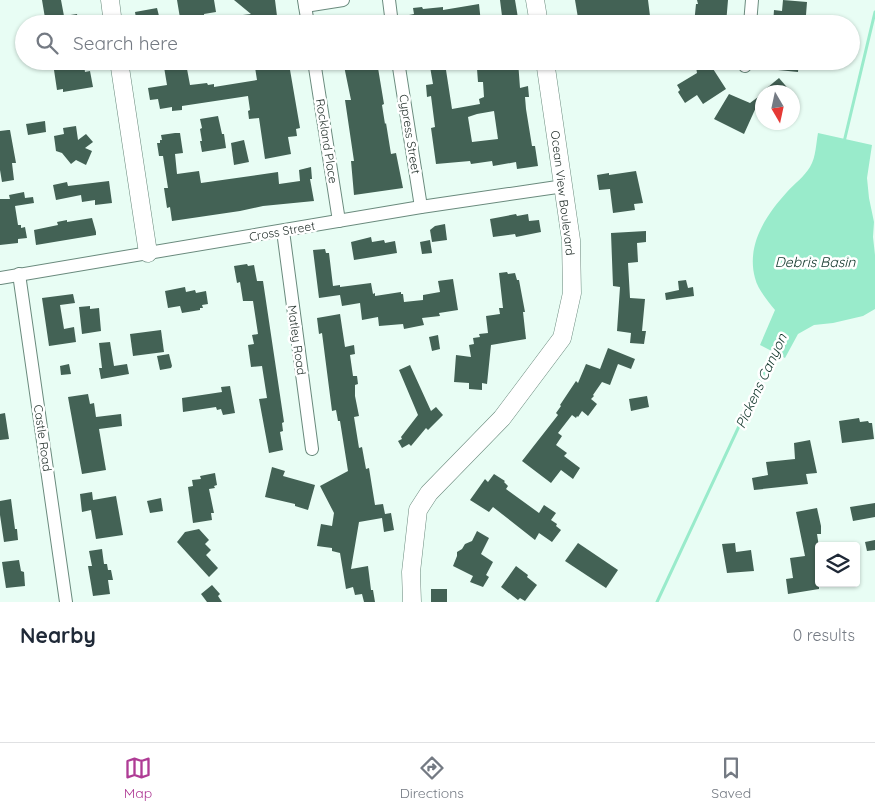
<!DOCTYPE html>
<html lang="en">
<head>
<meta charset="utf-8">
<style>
	:root { --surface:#fff; --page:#f6f6f7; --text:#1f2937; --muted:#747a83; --line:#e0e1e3; --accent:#af3c95 }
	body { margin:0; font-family:Quicksand,sans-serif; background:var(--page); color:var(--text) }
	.controls { position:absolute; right:15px; bottom:15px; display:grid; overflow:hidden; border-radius:5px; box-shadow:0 1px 4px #0004 }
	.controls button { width:45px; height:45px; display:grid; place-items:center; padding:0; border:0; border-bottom:1px solid var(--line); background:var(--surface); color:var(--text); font:25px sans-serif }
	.compass { position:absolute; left:755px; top:85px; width:45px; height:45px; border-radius:50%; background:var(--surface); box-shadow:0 1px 4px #0004; rotate:171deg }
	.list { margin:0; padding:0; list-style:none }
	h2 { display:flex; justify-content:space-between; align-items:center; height:65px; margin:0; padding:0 20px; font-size:21px }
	h2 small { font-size:16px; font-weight:400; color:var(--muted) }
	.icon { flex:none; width:28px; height:28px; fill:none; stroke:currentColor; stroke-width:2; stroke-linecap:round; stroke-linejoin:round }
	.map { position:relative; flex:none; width:875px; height:602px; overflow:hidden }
	.search { position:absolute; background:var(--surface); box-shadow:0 1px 4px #0004; left:15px; right:15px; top:15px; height:55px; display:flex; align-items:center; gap:12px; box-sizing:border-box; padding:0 18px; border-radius:28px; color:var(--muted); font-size:19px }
	.sheet { height:140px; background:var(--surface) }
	nav { display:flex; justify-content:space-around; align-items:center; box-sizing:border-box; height:70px; border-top:1px solid var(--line); background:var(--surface); font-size:14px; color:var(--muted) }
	nav a { display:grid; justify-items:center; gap:2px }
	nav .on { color:var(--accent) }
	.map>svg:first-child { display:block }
	.water { fill:#99ebcb }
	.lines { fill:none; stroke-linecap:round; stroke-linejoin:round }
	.stream { stroke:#99ebcb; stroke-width:3 }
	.building { fill:#436255; fill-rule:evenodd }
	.street-casing { stroke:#6a8a7d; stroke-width:14 }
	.secondary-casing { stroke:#6a8a7d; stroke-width:19 }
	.street { stroke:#fff; stroke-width:12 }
	.secondary { stroke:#fff; stroke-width:18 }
	.labels { text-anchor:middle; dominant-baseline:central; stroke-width:5; stroke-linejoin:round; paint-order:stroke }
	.street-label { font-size:12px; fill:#1f2c27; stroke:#fff }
	.water-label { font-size:14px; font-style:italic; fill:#0d3327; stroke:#fff }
</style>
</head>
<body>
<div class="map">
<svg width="875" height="602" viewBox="0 0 875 602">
	<rect width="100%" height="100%" fill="#e8fdf4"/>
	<path class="water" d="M 818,133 L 872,145 L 867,178 L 869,198 L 874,222 L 873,237 L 875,255 L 875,309 L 863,316 L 833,323 L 814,325 L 798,334 L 785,358 L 760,345 L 775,310 C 768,301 758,290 755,278 C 746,245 766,215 787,192 C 795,183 804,177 810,167 C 816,157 816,143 818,133 Z"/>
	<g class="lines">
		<g class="stream">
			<polyline points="844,142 875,12"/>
			<polyline points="657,602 775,349"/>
		</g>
	</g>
	<g class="building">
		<polygon points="42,0 61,0 64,16 77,14 79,24 46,24"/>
		<polygon points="177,0 214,0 216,12 204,14 205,24 181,24"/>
		<polygon points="234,0 275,0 278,24 218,24 218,18 251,14"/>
		<polygon points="500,0 515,0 519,24 503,24"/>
		<polygon points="575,0 648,0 651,24 579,24"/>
		<polygon points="697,0 728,0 726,24 694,24 696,4 698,4"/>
		<polygon points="783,0 807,2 806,15 804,15 804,24 773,24 774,10 782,11"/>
		<polygon points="479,4 481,23 410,24 409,15 414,14 413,8 422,7 423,9 443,7 443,10"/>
		<polygon points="157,8 161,24 137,24 135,12"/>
		<polygon points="163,61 188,61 189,69 187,69 190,85 207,83 208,85 214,84 214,87 257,80 254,61 264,61 265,68 289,64 300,128 296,129 297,136 288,137 291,154 265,159 259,118 249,119 248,111 250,110 248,96 182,106 182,110 172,111 172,107 160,109 158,99 150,100 148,88 167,85"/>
		<polygon points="360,61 375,61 376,68 378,68 384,104 382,105 385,124 386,123 391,154 396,153 403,188 354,195 351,161 354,161 345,100 351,100 344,66 361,64"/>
		<path d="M 429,61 L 468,61 L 468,66 L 446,70 L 452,109 L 480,104 L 479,99 L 484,97 L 483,82 L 478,82 L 477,69 L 496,67 L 496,65 L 499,65 L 498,61 L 518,61 L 520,88 L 528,86 L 529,97 L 525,97 L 526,109 L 532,146 L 535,146 L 538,166 L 517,169 L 516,162 L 493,166 L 492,161 L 471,164 L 470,161 L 436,164 L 431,128 L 435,127 L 431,96 L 427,97 L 426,85 L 433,84 ZM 494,111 L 498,139 L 472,142 L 468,117 L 477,114 Z"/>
		<polygon points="695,61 708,61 726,89 703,104 697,95 685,103 678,92 680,90 677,85 697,73"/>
		<polygon points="779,61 799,61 798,72 778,70"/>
		<polygon points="84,65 85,72 90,71 93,87 63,92 63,89 57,90 54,70"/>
		<polygon points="779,78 791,92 762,92"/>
		<polygon points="729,94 750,103 762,94 744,134 714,119"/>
		<polygon points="218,116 222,134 224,134 226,148 202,152 200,141 202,141 200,129 202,128 200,119"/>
		<polygon points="45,121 46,132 28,135 26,124"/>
		<polygon points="76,126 78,140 86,134 93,142 85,148 92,151 86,165 76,160 71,164 62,153 56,151 54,136 64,134 63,128"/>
		<polygon points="8,130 10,130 16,163 12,163 14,180 2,182 0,170 0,131"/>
		<polygon points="175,133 180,133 183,153 175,154 177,174 199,171 201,183 278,172 279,184 300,181 299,170 311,167 312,179 310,179 314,201 263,206 240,211 172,221 170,207 167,208 164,188 168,188 163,156 159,156 157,143 160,143 160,140 162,140 161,135"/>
		<polygon points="244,140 249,162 234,165 231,143"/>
		<polygon points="636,171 643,203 634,204 635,210 613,213 610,189 599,190 597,175 609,173 609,175"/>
		<polygon points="109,181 112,203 95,205 95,200 82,202 81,195 56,200 53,185 67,182 68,186"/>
		<polygon points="24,192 25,198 33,197 34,203 15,206 18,225 21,225 21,228 25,227 27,238 18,239 18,243 0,245 0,199 10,199 9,195"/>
		<polygon points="516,214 517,216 528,214 529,221 539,220 541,232 516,237 515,234 493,237 490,219"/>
		<polygon points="92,218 96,232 96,235 36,245 34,230 58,225 57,222 67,220 67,222"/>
		<polygon points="445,224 447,240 432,242 430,230 435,226"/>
		<polygon points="646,231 646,242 637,243 638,262 628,263 630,298 645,299 642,331 646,331 644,344 630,343 631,333 617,331 620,287 613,286 611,233"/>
		<polygon points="371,237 372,242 384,240 385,243 395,241 397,253 354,260 351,242"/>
		<polygon points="430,240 432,253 422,254 420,242"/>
		<polygon points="325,249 326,253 329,253 333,286 340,285 340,287 371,283 373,294 375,293 375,296 401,292 401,294 403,294 404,302 423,300 423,295 440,292 438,281 453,279 458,310 439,313 440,316 422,318 424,325 404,329 403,324 379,326 378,317 362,320 360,303 342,306 340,295 319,298 313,250"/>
		<polygon points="247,264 248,266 254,265 257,281 263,281 284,422 282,423 283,431 280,432 283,450 269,453 259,399 267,398 262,366 251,367 248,345 254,344 252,335 258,334 253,301 243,301 240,282 237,283 234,266"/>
		<polygon points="507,272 508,274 515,273 517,280 519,280 525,312 523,312 526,339 491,345 487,384 482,383 482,390 469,389 469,383 454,382 456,355 471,357 469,345 474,344 473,338 480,337 479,334 488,333 486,316 500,314 499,308 503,308 499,273"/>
		<polygon points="686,280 688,288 693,287 694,296 666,300 665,293 679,290 678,281"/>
		<polygon points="185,287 186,292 195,290 196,293 206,291 208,304 202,305 203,308 200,308 200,310 182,313 180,306 168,308 165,291"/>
		<polygon points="73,294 75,303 60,305 64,329 74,327 76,342 49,346 42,298"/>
		<polygon points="90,306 90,309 99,308 101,331 82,334 79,307"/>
		<polygon points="340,314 345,347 354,345 355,354 350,355 353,376 357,376 358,384 355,385 355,396 359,416 354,417 359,448 362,447 366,469 369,468 375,505 383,504 385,514 391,513 394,530 384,532 382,518 359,522 351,569 368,566 371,590 373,590 375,602 364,602 362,594 355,595 353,587 346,589 340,553 332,551 332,548 317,546 321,524 332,526 334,513 320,486 348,471 340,421 338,421 336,410 332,411 322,333 319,334 317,318"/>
		<polygon points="161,330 164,352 133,356 130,334"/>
		<polygon points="438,335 440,349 432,351 429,337"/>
		<polygon points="110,342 114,366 127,364 129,374 101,379 99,368 102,368 99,343"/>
		<polygon points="608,348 635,359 631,369 618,364 610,385 602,382 593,395 594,396 591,399 597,404 588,416 582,411 578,417 577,416 576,418 572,415 558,433 562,436 556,445 567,453 564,456 580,468 573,479 561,470 551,483 522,461 558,415 556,413 561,406 560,405 576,381 578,383 586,364 600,369"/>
		<polygon points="169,354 172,366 171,368 160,370 157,356"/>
		<polygon points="69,364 71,374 61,375 60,366"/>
		<polygon points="410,365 431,411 436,407 443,415 428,430 426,428 411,446 409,444 402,448 398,441 402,439 401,437 418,415 399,370"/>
		<polygon points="230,386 235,413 223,415 221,409 217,410 216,407 183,412 182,398 222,392 221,387"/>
		<polygon points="88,394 90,404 94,403 96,417 121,414 122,426 99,429 106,470 82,474 68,397"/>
		<polygon points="647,396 649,407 631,411 629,399"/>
		<polygon points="5,413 9,439 0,440 0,414"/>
		<polygon points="859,418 860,422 868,421 869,423 872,423 874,439 842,443 839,421"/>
		<polygon points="810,440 817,473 806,474 808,484 754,490 752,478 768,475 766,462 795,459 794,443"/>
		<polygon points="272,467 285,471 283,476 315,485 308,510 295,506 295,504 265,497"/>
		<polygon points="215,473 217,485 214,486 215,488 209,489 214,513 211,513 212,520 193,523 188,487 193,486 192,480 201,479 200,476"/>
		<polygon points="494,474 505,481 504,482 508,486 506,489 539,513 544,505 556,513 551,520 557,524 556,526 561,530 552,542 539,533 535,540 493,507 489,512 470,500 485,479 488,482"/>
		<polygon points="92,492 93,500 116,496 123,535 96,539 91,510 82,512 80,494"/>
		<polygon points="161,498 163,511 150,513 147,501"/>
		<polygon points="11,499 15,529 17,529 18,540 4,542 0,515 0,501"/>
		<polygon points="875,503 875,517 853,521 850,507"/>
		<polygon points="817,508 821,526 821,534 817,534 819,547 815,548 819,572 819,589 788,594 786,579 793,578 790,558 805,556 796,512"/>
		<polygon points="199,529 209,540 205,544 211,550 206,555 218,568 209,577 177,542 185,532"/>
		<polygon points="477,531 489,538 481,554 493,562 486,575 489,577 483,587 470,582 473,576 453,566 457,556 457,552 462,549 465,544 472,541"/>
		<polygon points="875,540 875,550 867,551 865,542"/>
		<polygon points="578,543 618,570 606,588 565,561"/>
		<polygon points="735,543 736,552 751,550 754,571 727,573 722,544"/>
		<polygon points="102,549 104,564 107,564 108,570 111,570 113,580 108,580 110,594 93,596 88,566 92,566 89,551"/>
		<polygon points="19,560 21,571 24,572 25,586 6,588 2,562"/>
		<polygon points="516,566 528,575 527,577 537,585 525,601 520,598 518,600 501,587"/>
		<polygon points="212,585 220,594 218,596 222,602 207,602 201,594"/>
		<rect x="431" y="589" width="16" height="13"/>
	</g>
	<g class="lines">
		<g class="street-casing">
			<g id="street">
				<polyline points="304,0 308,24"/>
				<polyline points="389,0 392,24"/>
				<polyline points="305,6 343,0"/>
				<polyline points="750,24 752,0"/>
				<polyline points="314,61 339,221"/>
				<polyline points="398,61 421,207"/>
				<polyline points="745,66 746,61"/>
				<polyline points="283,231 312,449"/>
				<polyline points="19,274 66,602"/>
				<polyline points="0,278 421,207 564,186"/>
			</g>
		</g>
		<g class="secondary-casing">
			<g id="secondary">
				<polyline points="110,0 113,24"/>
				<polyline points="535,0 539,24"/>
				<polyline points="119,61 148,253"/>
				<polyline points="412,602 411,572 418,510 429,493 502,418 562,338 572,293 571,240 545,61"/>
			</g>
		</g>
		<use href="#street" class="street"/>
		<use href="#secondary" class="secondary"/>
	</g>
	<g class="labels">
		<g class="street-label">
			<text transform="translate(410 134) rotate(81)">Cypress Street</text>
			<text transform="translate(327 141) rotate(81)">Rockland Place</text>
			<text transform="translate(563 193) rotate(83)">Ocean View Boulevard</text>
			<text transform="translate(282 231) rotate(-10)">Cross Street</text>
			<text transform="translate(297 340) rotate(82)">Matley Road</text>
			<text transform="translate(43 438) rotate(82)">Castle Road</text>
		</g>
		<g class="water-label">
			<text x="815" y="262">Debris Basin</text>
			<text transform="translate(761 381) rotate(-65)">Pickens Canyon</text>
		</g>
	</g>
</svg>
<div class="controls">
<button><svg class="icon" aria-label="layers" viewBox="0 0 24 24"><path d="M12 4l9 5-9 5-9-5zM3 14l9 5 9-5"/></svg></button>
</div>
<svg class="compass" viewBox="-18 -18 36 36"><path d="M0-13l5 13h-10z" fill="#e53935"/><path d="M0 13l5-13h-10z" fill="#747a83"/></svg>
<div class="search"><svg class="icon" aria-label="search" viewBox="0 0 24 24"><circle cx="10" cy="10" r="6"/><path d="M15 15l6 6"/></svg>Search here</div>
</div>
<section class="sheet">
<h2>Nearby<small>0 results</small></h2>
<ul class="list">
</ul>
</section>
<nav>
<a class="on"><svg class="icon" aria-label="map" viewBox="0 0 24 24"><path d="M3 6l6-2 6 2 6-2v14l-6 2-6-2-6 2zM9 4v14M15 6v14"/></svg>Map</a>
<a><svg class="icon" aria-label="directions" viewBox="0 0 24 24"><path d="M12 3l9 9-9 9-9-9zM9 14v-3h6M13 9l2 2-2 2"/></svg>Directions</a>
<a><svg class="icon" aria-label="saved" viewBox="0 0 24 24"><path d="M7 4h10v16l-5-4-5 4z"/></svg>Saved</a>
</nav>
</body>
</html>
